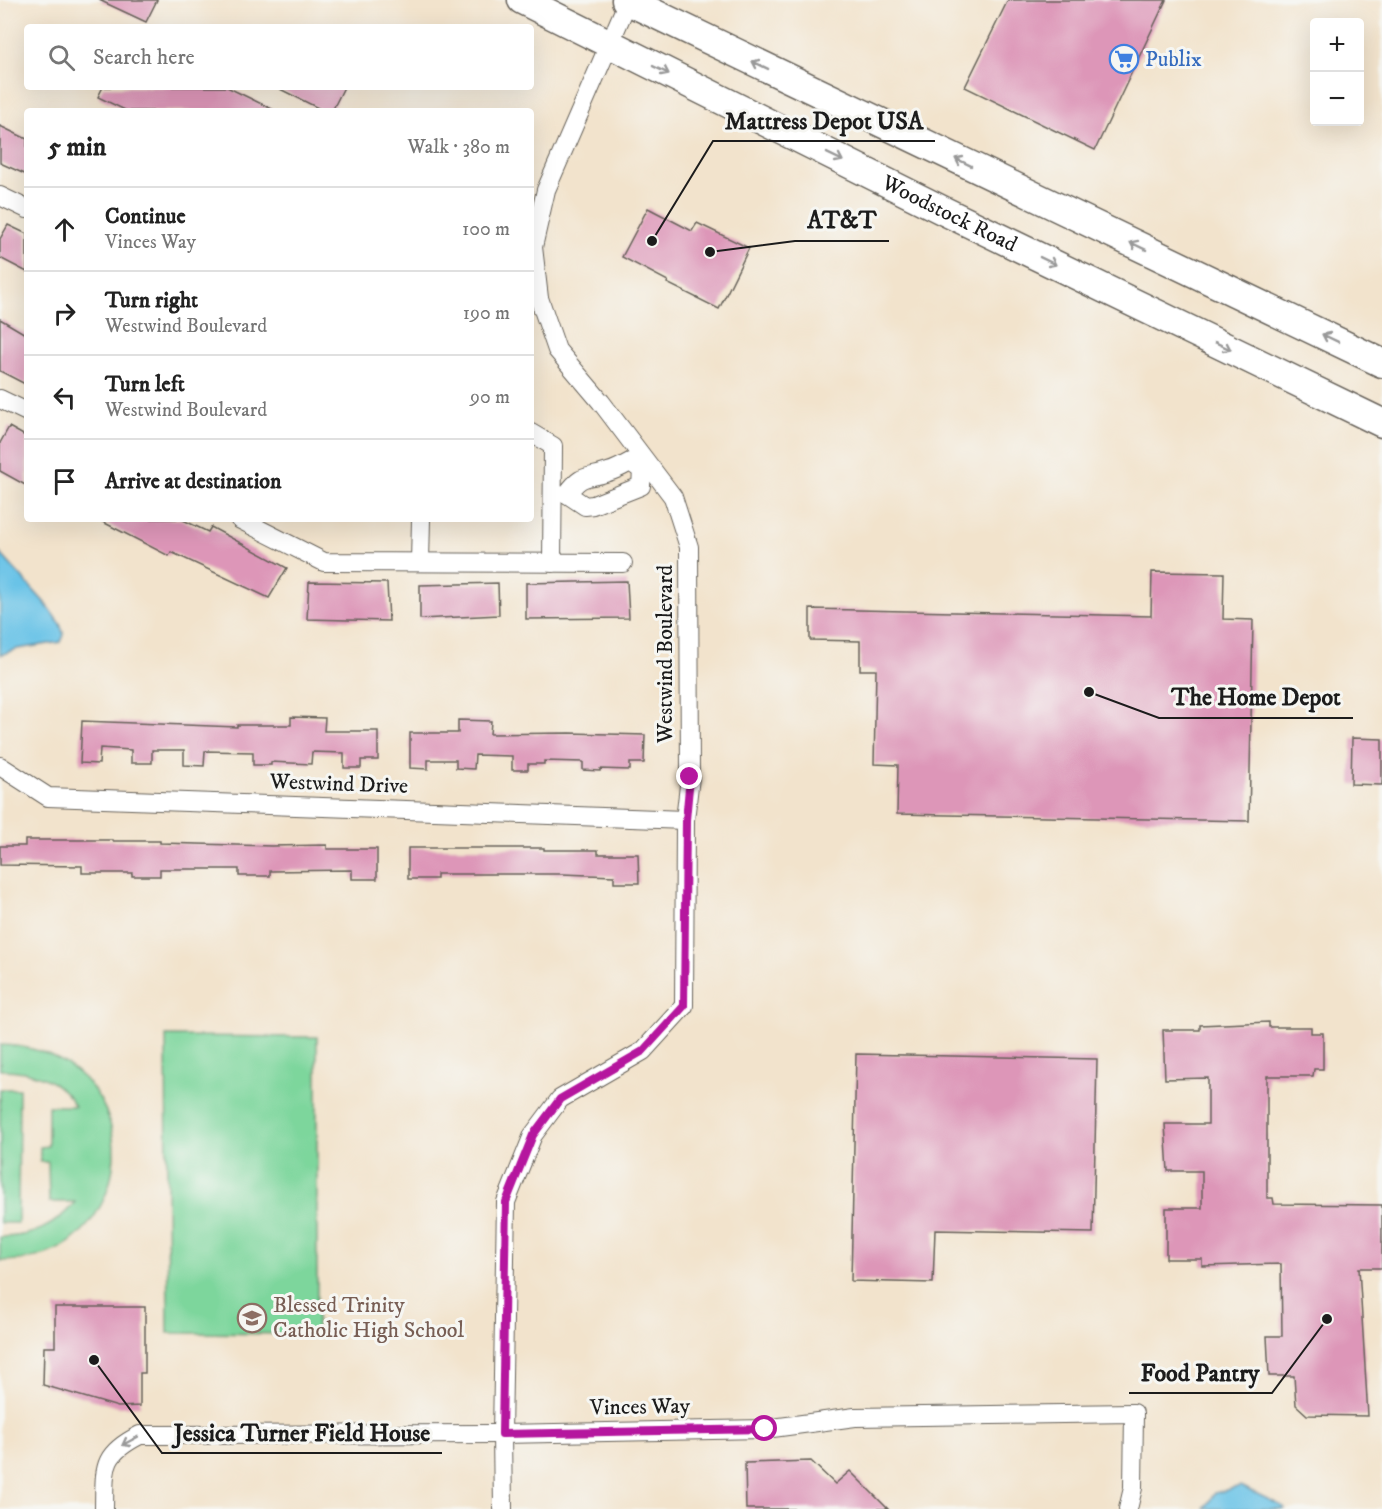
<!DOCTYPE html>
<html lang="en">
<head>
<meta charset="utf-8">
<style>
	:root { --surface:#fff; --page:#f6f6f6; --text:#222; --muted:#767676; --line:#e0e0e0 }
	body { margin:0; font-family:"IM FELL DW Pica",serif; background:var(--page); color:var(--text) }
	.controls { position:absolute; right:18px; top:18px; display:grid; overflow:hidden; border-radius:6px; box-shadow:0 6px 24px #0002 }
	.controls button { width:54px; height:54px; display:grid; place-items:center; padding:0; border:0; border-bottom:2px solid var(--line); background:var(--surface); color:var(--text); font:30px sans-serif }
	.stop { position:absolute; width:18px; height:18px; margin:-14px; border:4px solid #b5179e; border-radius:50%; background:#fff }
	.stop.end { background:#b5179e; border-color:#fff; box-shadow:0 2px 6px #0008 }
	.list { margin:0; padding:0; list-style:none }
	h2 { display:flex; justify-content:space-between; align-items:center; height:78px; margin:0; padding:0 24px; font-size:26px }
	h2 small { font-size:20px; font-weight:400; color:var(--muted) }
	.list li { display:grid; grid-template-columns:39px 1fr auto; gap:18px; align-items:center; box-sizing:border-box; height:84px; padding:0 24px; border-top:2px solid var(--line) }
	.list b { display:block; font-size:22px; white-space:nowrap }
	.list p { margin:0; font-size:20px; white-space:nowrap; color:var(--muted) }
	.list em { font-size:20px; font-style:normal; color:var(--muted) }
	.icon { flex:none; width:33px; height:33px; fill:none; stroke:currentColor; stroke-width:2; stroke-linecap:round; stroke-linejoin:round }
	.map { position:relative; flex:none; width:1382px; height:1509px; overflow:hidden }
	.search { position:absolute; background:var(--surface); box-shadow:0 6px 24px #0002; left:24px; top:24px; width:510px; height:66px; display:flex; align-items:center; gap:15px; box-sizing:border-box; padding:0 21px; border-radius:6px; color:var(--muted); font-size:22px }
	.panel { position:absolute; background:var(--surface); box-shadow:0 6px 24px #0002; left:24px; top:108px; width:510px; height:414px; border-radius:6px }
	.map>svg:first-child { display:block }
	.green { fill:#7dd69c; stroke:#4c795c; stroke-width:1.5 }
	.water { fill:#69c3e7; stroke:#427082; stroke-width:1.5 }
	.building { fill:#dd96b8 }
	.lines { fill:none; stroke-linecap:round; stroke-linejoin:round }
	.minor-casing { stroke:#67625a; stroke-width:20 }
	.primary-casing { stroke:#67625a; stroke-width:31 }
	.minor { stroke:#fff; stroke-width:18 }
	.primary { stroke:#fff; stroke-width:28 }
	.oneway { stroke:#999 }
	.route { stroke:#b5179e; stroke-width:8 }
	.labels { text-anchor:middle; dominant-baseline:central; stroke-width:6; stroke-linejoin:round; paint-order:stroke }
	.shop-label { font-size:22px; fill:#366cbe; stroke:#f6f6f2; text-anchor:start }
	.street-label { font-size:22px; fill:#1c1c1c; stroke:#f6f6f2 }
	.education-label { font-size:22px; fill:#785e54; stroke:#f6f6f2; text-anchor:start }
	.leader { fill:none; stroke:#1c1c1c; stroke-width:2 }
	.callout-dot { fill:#1c1c1c; stroke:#f6f6f2; stroke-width:2 }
	.callout-label { font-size:24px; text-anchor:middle; font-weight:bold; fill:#1c1c1c; stroke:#f6f6f2; stroke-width:6; stroke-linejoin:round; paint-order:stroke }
</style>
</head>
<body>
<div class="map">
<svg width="1382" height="1509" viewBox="0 0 1382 1509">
	<rect width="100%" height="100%" fill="#f6f6f2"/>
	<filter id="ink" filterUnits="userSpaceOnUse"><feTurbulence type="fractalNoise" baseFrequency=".0167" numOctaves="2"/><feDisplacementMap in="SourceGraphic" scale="12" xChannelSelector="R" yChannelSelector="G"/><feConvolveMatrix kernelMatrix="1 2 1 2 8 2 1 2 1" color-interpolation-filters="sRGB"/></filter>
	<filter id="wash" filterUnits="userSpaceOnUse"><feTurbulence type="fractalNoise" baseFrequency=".008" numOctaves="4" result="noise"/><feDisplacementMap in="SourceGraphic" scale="24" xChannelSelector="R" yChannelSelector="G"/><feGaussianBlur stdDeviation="1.35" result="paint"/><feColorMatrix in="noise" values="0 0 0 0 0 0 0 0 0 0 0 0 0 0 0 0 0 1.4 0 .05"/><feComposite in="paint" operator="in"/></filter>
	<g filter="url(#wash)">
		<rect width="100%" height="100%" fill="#f2e3cc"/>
		<g class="green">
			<polygon points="166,1036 317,1037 317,1334 168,1333"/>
			<path d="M 0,1045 C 29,1045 53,1053 76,1071 C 130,1115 125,1200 70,1242 C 50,1256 23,1261 0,1261 L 0,1237 C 31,1237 55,1227 75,1202 L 49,1202 L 48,1162 L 40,1162 L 40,1147 L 48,1146 L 48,1106 L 75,1106 C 59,1078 30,1070 0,1070 Z"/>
			<polygon points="0,1089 19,1089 18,1223 0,1223"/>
		</g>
		<g class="water">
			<polygon points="0,553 45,603 60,624 64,635 61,642 17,649 0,655"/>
			<polygon points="1241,1486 1284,1507 1284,1509 1204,1509 1215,1493"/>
		</g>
		<g id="blocks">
			<g class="building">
				<polygon points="99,0 157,0 146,22"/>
				<polygon points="1008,0 1166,0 1095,150 965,87"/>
				<polygon points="103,87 227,87 276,111 127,111 98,97"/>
				<polygon points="276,87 344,87 332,111 324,111"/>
				<polygon points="0,126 27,139 27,175 0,163"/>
				<polygon points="648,208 692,231 697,223 749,248 719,309 667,283 668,281 622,257"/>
				<polygon points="8,225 27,234 27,272 0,258 0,239"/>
				<polygon points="0,319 27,335 27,385 0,371"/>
				<polygon points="9,427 27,437 27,486 0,471 0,443"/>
				<polygon points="97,519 181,519 208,532 211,527 287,568 269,598 171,552 169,556"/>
				<polygon points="1152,572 1224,573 1223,619 1253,620 1249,821 897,814 898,765 874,764 876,670 860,670 860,641 810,640 810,609 1151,616"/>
				<polygon points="627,581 629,618 526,619 526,583"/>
				<polygon points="309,582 387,583 389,621 307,619"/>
				<polygon points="498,583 499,615 420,619 420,585"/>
				<polygon points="291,717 325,718 324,731 378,731 378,760 361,760 361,768 344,768 344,753 312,752 311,764 271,762 271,765 253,765 253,752 205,751 204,766 184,765 184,750 152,750 152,763 131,763 131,750 100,748 99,764 80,763 82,721 237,727 237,725 291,725"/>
				<polygon points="458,720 491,721 490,734 570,733 645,735 644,763 630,763 630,770 600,769 600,771 583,770 583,762 544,761 544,764 528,764 528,770 512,770 512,756 475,755 474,769 456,768 456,760 428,760 428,769 410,768 410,733 458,733"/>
				<polygon points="1352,738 1382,739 1382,785 1351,784"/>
				<polygon points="25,840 113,840 113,841 160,841 160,843 271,846 327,845 327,849 377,849 377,879 352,879 352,870 270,871 270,876 239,876 239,869 160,869 160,876 132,876 132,873 82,873 82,866 0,865 0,846 25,846"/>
				<polygon points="408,848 544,848 544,850 598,850 598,854 638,854 639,883 614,883 614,876 562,874 437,874 437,879 408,879"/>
				<polygon points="1269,1022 1269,1027 1311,1027 1311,1033 1323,1033 1323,1069 1314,1069 1313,1076 1267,1076 1267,1198 1273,1198 1274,1204 1382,1205 1382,1268 1359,1268 1368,1416 1307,1415 1296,1405 1294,1376 1269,1376 1267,1336 1282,1336 1281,1264 1202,1266 1202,1259 1166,1259 1166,1208 1202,1208 1202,1171 1168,1171 1165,1124 1208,1124 1208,1078 1165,1079 1163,1030 1200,1030 1200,1025"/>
				<polygon points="856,1054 1097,1059 1093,1233 935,1230 933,1283 851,1281"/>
				<polygon points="55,1307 145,1307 145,1373 140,1373 140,1406 118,1407 43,1385 44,1347 55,1347"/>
				<polygon points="811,1461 835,1484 850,1471 888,1509 746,1509 745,1463"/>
			</g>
		</g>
	</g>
	<g filter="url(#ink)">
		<use href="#blocks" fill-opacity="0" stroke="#67625a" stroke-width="1.5"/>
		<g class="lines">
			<g class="minor-casing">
				<g id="minor">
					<polyline points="0,196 27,209"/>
					<polyline points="0,399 27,412"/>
					<polyline points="531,433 553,446 552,563"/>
					<polyline points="567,494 585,506 593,505 641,486 642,470"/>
					<path d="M 567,494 C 583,472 586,480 608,472 C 616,470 623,466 630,462 L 642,470"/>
					<polyline points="239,519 324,562 623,563"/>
					<polyline points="420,562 421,519"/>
					<polyline points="0,766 48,797 685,820"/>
					<path d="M 104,1509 C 105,1469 100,1455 140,1435 L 502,1434 L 765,1429 L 855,1417 L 1134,1413 L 1133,1488 L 1128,1509"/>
					<polyline points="503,1509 502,1434 506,1202 533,1135 560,1099 643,1051 684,1006 685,820 690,777 689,547 673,497 601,402 557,350 539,298 533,247 546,190 628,1"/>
				</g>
			</g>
			<g class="primary-casing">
				<g id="primary">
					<path id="s1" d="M 522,0 L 944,211 L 1382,423"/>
					<polyline points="626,0 1382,363"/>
				</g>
			</g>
			<use href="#minor" class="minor"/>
			<use href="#primary" class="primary"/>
		</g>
		<defs><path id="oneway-shaft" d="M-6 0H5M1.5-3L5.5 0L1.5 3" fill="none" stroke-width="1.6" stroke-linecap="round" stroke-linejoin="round" transform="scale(1.5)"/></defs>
		<g class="oneway">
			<use href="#oneway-shaft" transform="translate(760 65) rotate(-154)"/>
			<use href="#oneway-shaft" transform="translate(661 70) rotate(26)"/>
			<use href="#oneway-shaft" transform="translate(835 157) rotate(26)"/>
			<use href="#oneway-shaft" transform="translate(963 162) rotate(-154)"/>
			<use href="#oneway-shaft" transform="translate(1138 246) rotate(-154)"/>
			<use href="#oneway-shaft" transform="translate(1048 261) rotate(26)"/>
			<use href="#oneway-shaft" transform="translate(1330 338) rotate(-154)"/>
			<use href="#oneway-shaft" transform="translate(1223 346) rotate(26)"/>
			<use href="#oneway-shaft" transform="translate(130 1441) rotate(152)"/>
		</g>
	</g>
	<g class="lines" filter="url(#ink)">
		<polyline class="route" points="690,777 686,820 684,1006 643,1051 560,1099 533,1135 506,1202 502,1434 765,1429"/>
	</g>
	<defs>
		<g id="supermarket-ring" transform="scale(1.5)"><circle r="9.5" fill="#f6f6f2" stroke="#3f7fe0" stroke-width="1.5"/><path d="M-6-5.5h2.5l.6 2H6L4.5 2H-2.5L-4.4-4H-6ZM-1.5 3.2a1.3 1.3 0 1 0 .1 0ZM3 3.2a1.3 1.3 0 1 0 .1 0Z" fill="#3f7fe0"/></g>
		<g id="school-ring" transform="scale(1.5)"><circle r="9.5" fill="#f6f6f2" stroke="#8d6e63" stroke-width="1.5"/><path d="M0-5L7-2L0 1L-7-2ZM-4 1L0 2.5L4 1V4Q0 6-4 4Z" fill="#8d6e63"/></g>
	</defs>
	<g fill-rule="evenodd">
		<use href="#supermarket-ring" x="1124" y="59"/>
		<use href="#school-ring" x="252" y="1318"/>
	</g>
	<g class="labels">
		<g class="shop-label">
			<text x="1145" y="59">Publix</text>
		</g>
		<g class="street-label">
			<text stroke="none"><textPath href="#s1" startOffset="478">Woodstock Road</textPath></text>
			<text transform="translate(665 654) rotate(-90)">Westwind Boulevard</text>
			<text transform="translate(339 784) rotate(2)">Westwind Drive</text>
			<text transform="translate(640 1407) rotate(-1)">Vinces Way</text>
		</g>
		<g class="education-label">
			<text x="273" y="1305">Blessed Trinity<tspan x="273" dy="25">Catholic High School</tspan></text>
		</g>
	</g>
	<path class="leader" d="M652 241L713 141H935M710 252L795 241H889M1089 692L1159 718H1353M1327 1319L1272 1393H1129M94 1360L162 1453H442"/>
	<g class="callout-dot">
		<circle cx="652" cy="241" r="6"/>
		<circle cx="710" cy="252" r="6"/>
		<circle cx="1089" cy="692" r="6"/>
		<circle cx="1327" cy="1319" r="6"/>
		<circle cx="94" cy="1360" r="6"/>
	</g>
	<g class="callout-label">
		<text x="824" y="129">Mattress Depot USA</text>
		<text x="842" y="228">AT&amp;T</text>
		<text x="1256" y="705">The Home Depot</text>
		<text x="1200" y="1381">Food Pantry</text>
		<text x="302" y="1441">Jessica Turner Field House</text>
	</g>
</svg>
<div class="controls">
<button>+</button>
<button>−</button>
</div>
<div class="stop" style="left:765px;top:1429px"></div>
<div class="stop end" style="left:690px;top:777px"></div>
<div class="search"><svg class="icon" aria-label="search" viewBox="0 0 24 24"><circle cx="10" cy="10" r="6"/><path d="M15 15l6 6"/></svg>Search here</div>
<section class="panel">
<h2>5 min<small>Walk · 380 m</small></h2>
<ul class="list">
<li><svg class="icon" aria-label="ahead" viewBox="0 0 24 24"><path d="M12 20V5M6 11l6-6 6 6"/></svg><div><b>Continue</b><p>Vinces Way</p></div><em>100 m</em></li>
<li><svg class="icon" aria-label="right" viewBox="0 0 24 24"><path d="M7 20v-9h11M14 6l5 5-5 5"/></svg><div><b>Turn right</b><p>Westwind Boulevard</p></div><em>190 m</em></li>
<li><svg class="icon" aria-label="left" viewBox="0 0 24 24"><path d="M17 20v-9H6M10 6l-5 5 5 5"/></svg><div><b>Turn left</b><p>Westwind Boulevard</p></div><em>90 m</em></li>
<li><svg class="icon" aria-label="arrive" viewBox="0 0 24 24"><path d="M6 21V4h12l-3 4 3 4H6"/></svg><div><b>Arrive at destination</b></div></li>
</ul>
</section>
</div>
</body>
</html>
